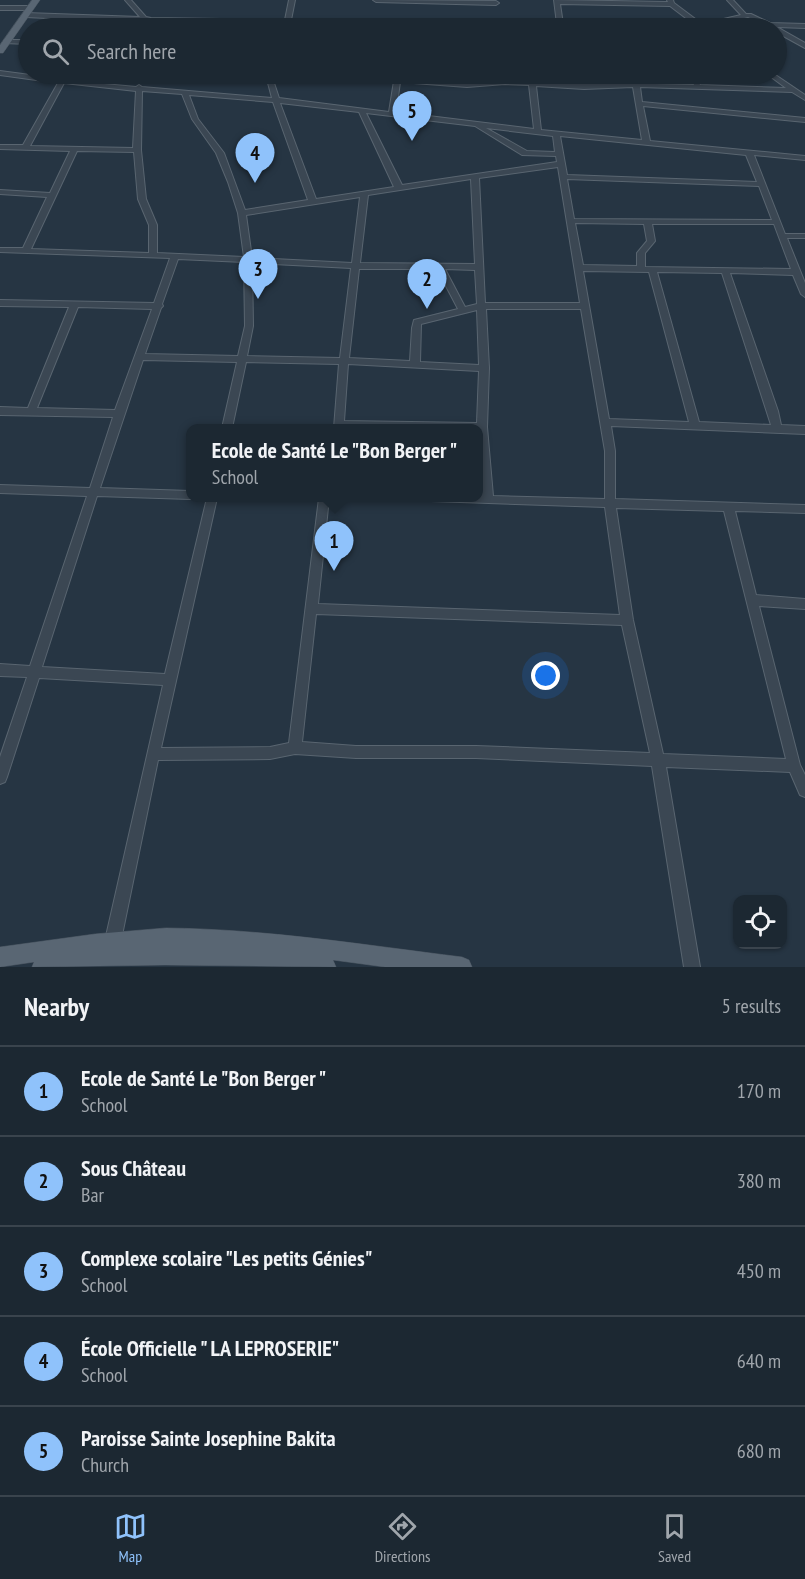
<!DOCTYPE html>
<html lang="en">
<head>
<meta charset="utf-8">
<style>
	:root { --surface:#1c2832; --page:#25303a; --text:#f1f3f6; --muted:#a0a6ac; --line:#3a444d; --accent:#8fc2fb }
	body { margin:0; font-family:"PT Sans Narrow",sans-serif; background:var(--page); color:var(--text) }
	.controls { position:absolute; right:18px; bottom:18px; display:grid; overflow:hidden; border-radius:12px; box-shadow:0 2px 4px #0004 }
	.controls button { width:54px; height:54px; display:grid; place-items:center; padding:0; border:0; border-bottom:2px solid var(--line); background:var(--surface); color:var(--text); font:30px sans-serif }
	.you { position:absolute; left:546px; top:676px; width:21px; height:21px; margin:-15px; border:4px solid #fff; border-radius:50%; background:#1a73e8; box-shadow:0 0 0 9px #1a73e833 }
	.badge { display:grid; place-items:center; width:39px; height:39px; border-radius:50%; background:var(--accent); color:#111; font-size:20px; font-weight:700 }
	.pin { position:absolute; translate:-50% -50px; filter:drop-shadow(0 2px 3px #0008) }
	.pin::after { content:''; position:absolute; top:32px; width:21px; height:18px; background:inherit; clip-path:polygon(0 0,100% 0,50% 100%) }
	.popup { position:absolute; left:186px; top:424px; width:297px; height:78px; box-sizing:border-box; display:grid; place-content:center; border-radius:12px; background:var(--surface); filter:drop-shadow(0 2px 4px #0005); font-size:20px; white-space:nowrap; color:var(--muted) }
	.popup b { font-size:22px; color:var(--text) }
	.popup::after { content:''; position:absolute; left:50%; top:100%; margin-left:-12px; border:12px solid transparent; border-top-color:var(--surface) }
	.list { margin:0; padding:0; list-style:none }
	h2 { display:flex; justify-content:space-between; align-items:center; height:78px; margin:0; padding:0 24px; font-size:26px }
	h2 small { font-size:20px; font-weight:400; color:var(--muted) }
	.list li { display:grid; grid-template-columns:39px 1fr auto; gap:18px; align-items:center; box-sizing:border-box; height:90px; padding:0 24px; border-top:2px solid var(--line) }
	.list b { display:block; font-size:22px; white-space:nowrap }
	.list p { margin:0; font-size:20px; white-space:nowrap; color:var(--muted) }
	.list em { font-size:20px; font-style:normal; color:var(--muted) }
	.icon { flex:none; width:33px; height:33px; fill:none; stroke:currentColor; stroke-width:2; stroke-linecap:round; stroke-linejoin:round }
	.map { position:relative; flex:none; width:805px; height:967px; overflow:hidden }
	.search { position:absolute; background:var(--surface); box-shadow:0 2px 4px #0004; left:18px; right:18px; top:18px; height:66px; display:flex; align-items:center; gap:15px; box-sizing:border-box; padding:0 21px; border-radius:33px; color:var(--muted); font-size:22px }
	.sheet { height:528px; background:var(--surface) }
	nav { display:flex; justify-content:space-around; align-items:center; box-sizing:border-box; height:84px; border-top:2px solid var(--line); background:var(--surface); font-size:16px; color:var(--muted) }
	nav a { display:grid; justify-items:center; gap:3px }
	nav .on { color:var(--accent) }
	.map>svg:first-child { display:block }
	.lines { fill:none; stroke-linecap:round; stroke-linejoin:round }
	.minor-casing { stroke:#596570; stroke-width:2 }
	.major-casing { stroke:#44505c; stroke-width:1 }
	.minor { fill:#3b4753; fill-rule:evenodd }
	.major { fill:#596673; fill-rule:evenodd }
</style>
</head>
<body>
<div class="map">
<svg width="805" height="967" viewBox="0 0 805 967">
	<rect width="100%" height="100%" fill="#263543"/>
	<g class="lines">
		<g class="minor-casing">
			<g id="minor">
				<path d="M 125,0 L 131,0 L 146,17 L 151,18 L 285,20 L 289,0 L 295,0 L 291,20 L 557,24 L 554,0 L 668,2 L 667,0 L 673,0 L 674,3 L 702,24 L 741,15 L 727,0 L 733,0 L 746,14 L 751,14 L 770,23 L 805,24 L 805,28 L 777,27 L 805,43 L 805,48 L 776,32 L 776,28 L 771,28 L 748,17 L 706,28 L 290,24 L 287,28 L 284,26 L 284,24 L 94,20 L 94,22 L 102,28 L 96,28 L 89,24 L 88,20 L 26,17 L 23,15 L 26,13 L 140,17 ZM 560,4 L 670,6 L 695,25 L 681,26 L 563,24 Z"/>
				<polygon points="373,0 496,1 499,3 496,5 376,2"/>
				<polygon points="0,6 30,6 33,8 30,10 0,10"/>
				<polygon points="6,40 28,40 28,44 4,43 4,41"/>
				<path d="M 0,71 L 98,84 L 103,74 L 109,74 L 104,84 L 136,87 L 139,85 L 142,87 L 272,98 L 268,83 L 271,74 L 277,74 L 274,83 L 279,98 L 389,112 L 394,81 L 322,76 L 319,74 L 341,74 L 394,78 L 396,74 L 400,74 L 401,78 L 467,83 L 505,80 L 529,82 L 528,74 L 534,74 L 535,82 C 588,85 641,83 694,85 L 690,74 L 696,74 L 700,85 L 786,88 L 767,74 L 774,74 L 805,95 L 805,100 L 792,92 L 640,87 L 642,102 L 805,118 L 805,122 L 643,106 L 650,141 L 805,156 L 805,160 L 754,155 L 785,234 L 805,234 L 805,238 L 787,238 L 805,283 L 805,297 L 801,294 L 793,275 L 730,273 L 778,411 L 781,425 L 805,426 L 805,434 L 611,426 L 615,451 L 615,499 L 805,505 L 805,513 L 735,511 L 756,595 L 805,599 L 805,609 L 759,606 L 800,765 L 805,775 L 805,797 L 800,795 L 790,772 L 666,767 L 700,967 L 684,967 L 652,766 L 476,758 L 356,758 L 295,754 L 270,759 L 158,760 L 120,945 L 117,950 L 112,953 L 107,950 L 104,945 L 163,685 L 39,678 L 7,777 L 5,782 L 0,784 L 0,757 L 27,677 L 0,676 L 0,664 L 30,666 L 87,496 L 0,493 L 0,485 L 90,488 L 113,417 L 0,415 L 0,407 L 28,408 L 69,307 L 0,306 L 0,300 L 154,303 L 170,258 L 0,252 L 0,248 L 23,248 L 47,197 L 0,194 L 0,190 L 50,193 L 70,151 L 0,149 L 0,145 L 23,145 L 58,83 L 0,75 ZM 400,82 L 467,87 L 505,84 L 529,85 L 534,129 L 396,112 ZM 64,83 L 136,91 L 133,148 L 30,146 ZM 536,86 L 584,89 L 633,87 L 642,140 L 541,130 ZM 142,91 L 182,94 L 192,119 L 216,153 L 228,182 L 238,213 L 244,257 L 157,253 L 157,225 L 146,199 L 141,150 ZM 189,95 L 273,102 L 308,200 L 245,210 L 224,153 L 198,119 ZM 280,103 L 359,112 L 394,187 L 316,199 ZM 366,113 L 475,126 L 522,155 L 556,156 L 557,162 L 402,185 ZM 486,128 L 553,136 L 555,152 L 527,151 ZM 560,136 L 746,155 L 757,182 L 567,175 ZM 77,151 L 134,152 L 138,199 L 149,225 L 149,253 L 31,249 ZM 558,167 L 580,303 L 485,303 L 479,178 ZM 471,179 L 475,264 L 360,263 L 368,195 ZM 567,179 L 759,186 L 772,220 L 574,219 ZM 360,197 L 352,263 L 252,258 L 246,215 ZM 575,223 L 644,224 L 647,241 L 637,253 L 637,266 L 583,265 ZM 652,224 L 774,224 L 791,269 L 645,267 L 645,253 L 655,241 ZM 178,259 L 244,262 L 245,326 L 238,356 L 145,354 L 161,308 L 163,306 L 162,304 ZM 252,263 L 351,268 L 340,358 L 247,356 L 253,326 ZM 359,269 L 437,269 L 458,309 L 414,320 L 412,328 L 410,361 L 349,358 ZM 445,269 L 475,270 L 477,304 L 465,307 ZM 583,271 L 649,272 L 689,422 L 609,419 ZM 657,272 L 722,273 L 771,425 L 699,422 ZM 78,307 L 152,309 L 115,410 L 37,408 ZM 486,309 L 581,309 L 605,451 L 605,499 L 493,496 L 487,427 L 489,368 ZM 477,310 L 479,365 L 420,362 L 421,324 ZM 143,360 L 237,362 L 222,428 L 232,428 L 246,362 L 339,364 L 334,428 L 478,428 L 482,495 L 478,495 L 478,498 L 430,498 L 431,501 L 605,507 L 620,615 L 318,604 L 329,498 L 319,498 L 289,743 L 270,747 L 161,748 L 217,498 L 207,498 L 165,674 L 42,667 L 97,496 L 190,499 L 194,498 L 190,498 L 190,491 L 100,488 ZM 348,364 L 479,371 L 477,423 L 344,421 ZM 616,508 L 724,511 L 786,759 L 663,754 L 633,620 ZM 316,614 L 622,625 L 650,753 L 476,746 L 356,746 L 302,742 Z"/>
			</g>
		</g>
		<g class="major-casing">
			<g id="major">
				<polygon points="32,0 40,0 3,53 0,53 0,45"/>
				<path d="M 166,928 C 266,929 364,945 462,957 L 469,960 L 472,967 L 385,967 L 333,960 L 336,967 L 165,965 L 32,967 L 34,962 L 0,967 L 0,947 L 95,934 Z"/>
			</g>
		</g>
		<use href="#minor" class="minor"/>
		<use href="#major" class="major"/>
	</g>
</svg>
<div class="controls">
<button><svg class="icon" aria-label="locate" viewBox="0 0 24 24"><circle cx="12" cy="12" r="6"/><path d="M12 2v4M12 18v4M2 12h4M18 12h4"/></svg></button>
</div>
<div class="you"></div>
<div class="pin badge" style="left:334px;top:571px">1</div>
<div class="popup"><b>Ecole de Santé Le &quot;Bon Berger &quot;</b>School</div>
<div class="pin badge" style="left:427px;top:309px">2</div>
<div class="pin badge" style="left:258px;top:299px">3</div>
<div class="pin badge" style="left:255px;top:183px">4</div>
<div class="pin badge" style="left:412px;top:141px">5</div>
<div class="search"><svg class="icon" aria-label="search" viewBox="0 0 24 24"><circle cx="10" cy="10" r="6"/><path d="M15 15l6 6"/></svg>Search here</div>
</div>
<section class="sheet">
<h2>Nearby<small>5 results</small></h2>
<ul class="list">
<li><span class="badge">1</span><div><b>Ecole de Santé Le &quot;Bon Berger &quot;</b><p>School</p></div><em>170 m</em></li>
<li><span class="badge">2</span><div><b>Sous Château</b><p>Bar</p></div><em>380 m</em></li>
<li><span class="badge">3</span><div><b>Complexe scolaire &quot;Les petits Génies&quot;</b><p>School</p></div><em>450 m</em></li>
<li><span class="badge">4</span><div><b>École Officielle &quot; LA LEPROSERIE&quot;</b><p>School</p></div><em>640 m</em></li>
<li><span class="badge">5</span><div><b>Paroisse Sainte Josephine Bakita</b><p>Church</p></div><em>680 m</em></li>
</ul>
</section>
<nav>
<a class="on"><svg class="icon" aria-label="map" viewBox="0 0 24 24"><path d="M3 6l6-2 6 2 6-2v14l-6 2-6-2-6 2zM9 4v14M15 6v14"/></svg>Map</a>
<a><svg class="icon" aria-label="directions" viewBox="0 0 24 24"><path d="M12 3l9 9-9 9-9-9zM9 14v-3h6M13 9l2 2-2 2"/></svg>Directions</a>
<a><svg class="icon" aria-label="saved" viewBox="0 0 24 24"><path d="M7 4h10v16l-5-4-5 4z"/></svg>Saved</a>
</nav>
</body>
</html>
